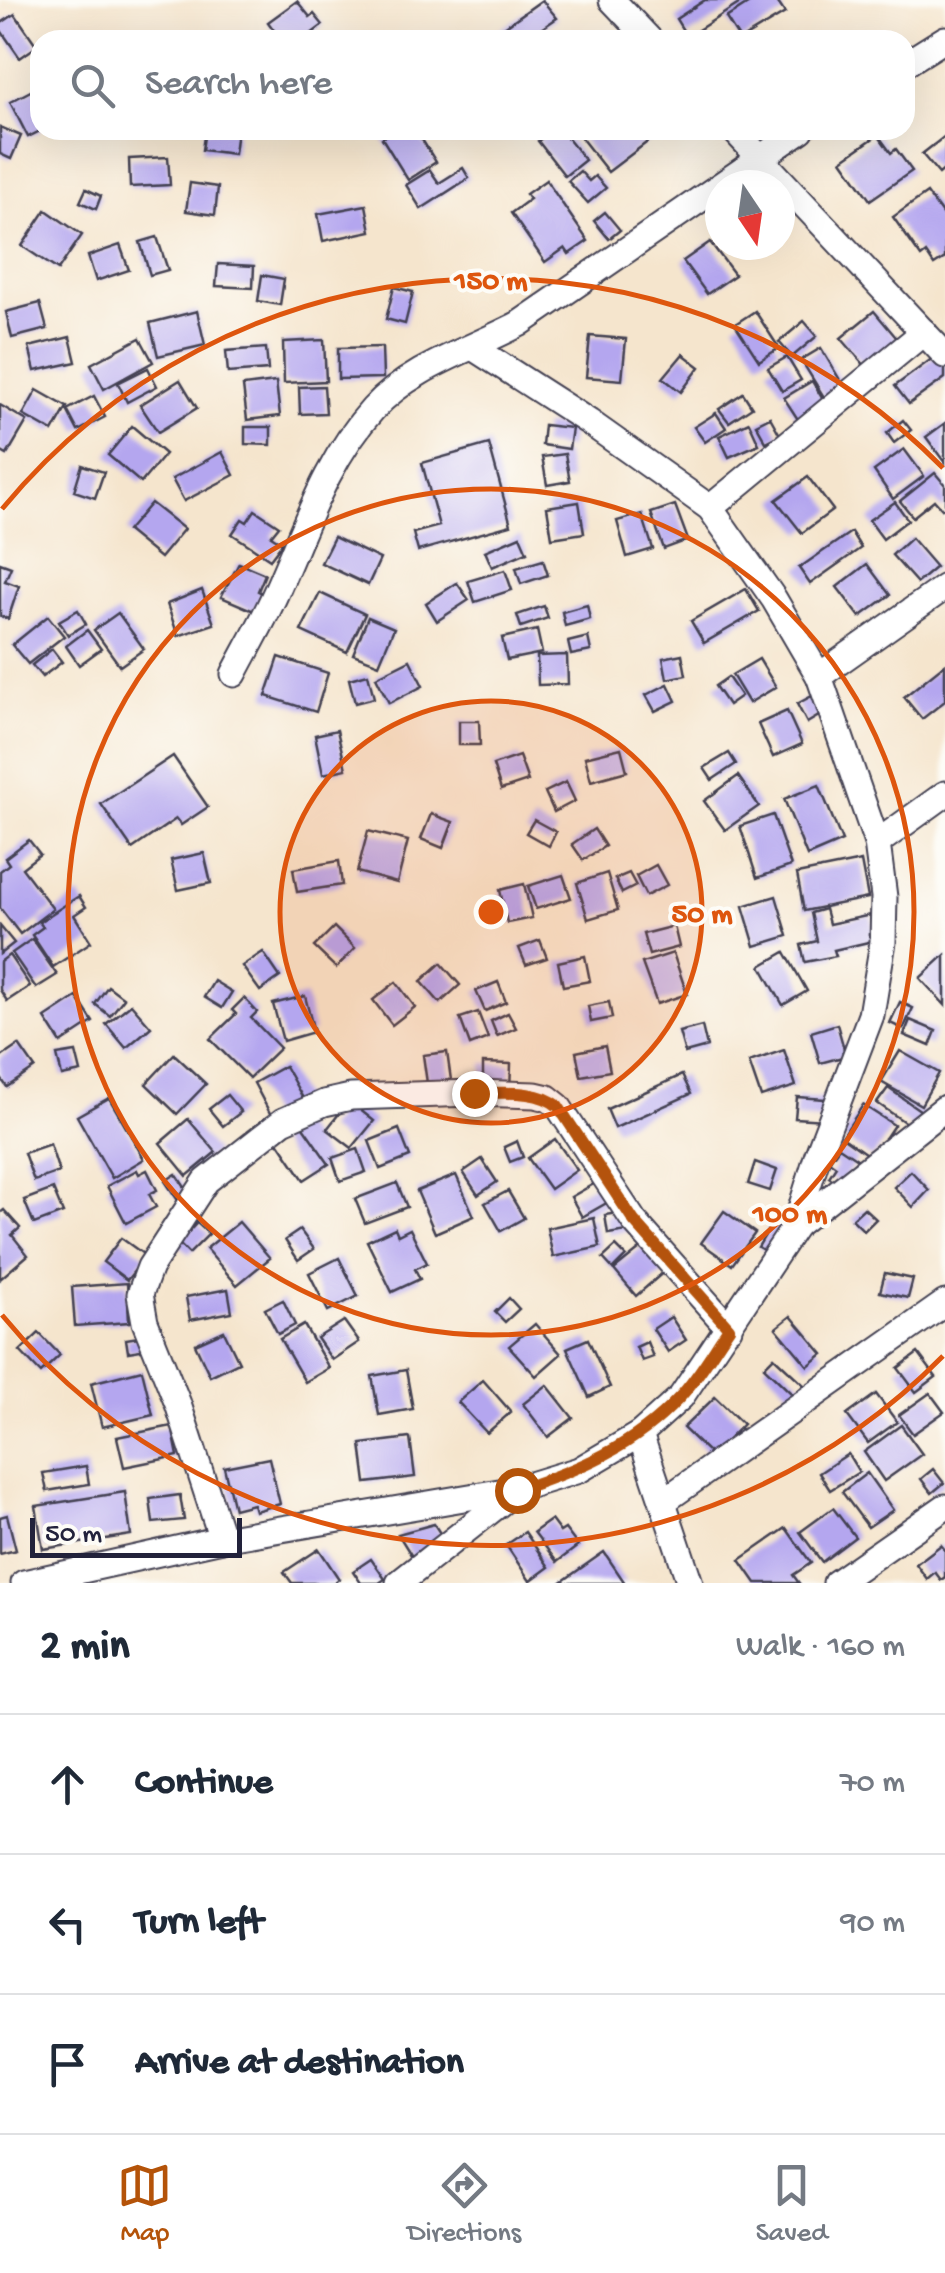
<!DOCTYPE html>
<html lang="en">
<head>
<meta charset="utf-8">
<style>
	:root { --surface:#fff; --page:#f2f2f3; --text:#1f2937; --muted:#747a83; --line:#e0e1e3; --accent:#b45309 }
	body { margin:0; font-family:"Gochi Hand",sans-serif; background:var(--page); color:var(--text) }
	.compass { position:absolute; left:705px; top:170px; width:90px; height:90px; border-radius:50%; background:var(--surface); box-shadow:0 10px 40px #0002; rotate:167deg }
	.scale { position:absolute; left:30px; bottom:25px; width:212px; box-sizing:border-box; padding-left:10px; border:5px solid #22223b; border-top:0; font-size:28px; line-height:35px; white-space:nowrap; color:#22223b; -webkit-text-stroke:8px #fdfcf7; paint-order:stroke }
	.stop { position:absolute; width:30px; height:30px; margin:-22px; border:8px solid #b45309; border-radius:50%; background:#fff }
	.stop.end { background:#b45309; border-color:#fff; box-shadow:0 2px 10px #0008 }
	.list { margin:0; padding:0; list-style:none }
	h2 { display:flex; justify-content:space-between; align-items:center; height:130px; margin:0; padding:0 40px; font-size:42px }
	h2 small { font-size:32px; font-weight:400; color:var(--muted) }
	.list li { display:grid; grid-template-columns:65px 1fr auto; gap:30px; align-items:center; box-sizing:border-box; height:140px; padding:0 40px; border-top:2px solid var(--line) }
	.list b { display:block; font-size:38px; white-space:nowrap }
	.list em { font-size:32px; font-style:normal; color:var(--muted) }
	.icon { flex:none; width:55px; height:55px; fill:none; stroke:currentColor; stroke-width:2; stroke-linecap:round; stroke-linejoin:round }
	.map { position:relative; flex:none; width:945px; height:1583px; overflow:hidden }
	.search { position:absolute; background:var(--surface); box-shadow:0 10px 40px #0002; left:30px; right:30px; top:30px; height:110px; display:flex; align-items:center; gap:25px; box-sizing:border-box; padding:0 35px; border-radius:30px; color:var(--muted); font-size:38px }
	.sheet { height:550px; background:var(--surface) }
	nav { display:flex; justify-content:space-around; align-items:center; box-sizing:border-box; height:140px; border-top:2px solid var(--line); background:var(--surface); font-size:28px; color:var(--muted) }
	nav a { display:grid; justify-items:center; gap:5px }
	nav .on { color:var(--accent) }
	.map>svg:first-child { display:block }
	.building { fill:#b4a6ef }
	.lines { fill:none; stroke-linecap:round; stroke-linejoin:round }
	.minor-casing { stroke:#423f51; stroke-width:29 }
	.minor { stroke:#fff; stroke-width:25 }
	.route { stroke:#b45309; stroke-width:12 }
	.ring { fill:none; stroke:#de560e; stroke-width:5 }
	.centre { fill:#de560e; stroke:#fdfcf7; stroke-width:5 }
	.ring-label { font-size:30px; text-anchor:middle; font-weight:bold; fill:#de560e; stroke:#fdfcf7; stroke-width:8; stroke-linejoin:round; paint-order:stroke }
</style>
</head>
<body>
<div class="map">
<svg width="945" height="1583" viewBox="0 0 945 1583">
	<rect width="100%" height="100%" fill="#fdfcf7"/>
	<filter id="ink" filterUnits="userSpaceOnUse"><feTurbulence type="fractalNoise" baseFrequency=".01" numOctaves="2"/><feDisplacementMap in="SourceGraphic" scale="20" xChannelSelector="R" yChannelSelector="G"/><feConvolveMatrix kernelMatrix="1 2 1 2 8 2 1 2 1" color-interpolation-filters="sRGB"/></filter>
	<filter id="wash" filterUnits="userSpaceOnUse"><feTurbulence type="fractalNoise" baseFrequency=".0048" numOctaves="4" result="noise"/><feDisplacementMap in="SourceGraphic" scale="40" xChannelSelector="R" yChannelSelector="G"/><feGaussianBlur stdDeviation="2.25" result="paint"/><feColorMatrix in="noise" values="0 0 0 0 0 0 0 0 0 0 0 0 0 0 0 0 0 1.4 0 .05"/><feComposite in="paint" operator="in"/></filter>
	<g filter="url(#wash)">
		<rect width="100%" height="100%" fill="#f5e5cd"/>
		<g id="blocks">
			<g class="building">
				<polygon points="542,0 557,18 525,40 486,40"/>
				<polygon points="705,0 745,0 687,37 676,19"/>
				<polygon points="754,0 776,0 785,13 740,40 726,18"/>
				<polygon points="297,1 310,17 314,14 323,25 303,40 281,40 268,22"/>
				<polygon points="15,14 37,46 20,58 0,29 0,24"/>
				<polygon points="40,86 40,131 28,137 10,102"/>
				<polygon points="0,127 21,136 11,159 0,154"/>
				<polygon points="205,130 237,130 234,154 202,150"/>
				<polygon points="394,130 416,130 436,162 408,180 382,138"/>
				<polygon points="552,130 571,130 565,135 585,160 565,176 538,141"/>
				<polygon points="575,130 642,130 650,140 608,172"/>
				<polygon points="878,135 891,153 896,149 912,171 870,200 842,160"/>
				<polygon points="945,136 945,169 939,174 922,154"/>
				<polygon points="168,157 170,185 130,187 129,159"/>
				<polygon points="463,168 469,178 421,209 406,185 430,170 439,183"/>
				<polygon points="580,171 589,181 595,176 606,188 588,203 568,181"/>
				<polygon points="546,180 588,241 569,254 565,248 545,262 511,213 530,199 526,194"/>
				<polygon points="190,183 218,187 215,215 186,211"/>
				<polygon points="86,189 101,196 96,209 80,202"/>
				<polygon points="927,193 945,218 945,258 934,265 926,253 921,257 893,217"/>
				<polygon points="366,205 371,231 323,241 318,214"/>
				<polygon points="46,210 82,235 58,270 22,246"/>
				<polygon points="605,212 620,230 609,239 594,221"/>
				<polygon points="157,237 168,270 150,275 140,242"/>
				<polygon points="710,242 735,275 707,294 683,261"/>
				<polygon points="120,245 129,270 96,281 88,256"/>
				<polygon points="218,264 254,266 253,288 216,286"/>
				<polygon points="262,275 284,279 280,305 258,301"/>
				<polygon points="394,287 413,292 405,324 386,319"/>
				<polygon points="40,303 47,329 12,338 6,312"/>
				<polygon points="197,311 205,345 158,356 150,323"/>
				<polygon points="755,311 779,348 759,361 735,324"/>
				<polygon points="874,311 900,342 867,368 841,338"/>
				<polygon points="804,321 817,336 792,357 779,342"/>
				<polygon points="590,336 626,339 622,380 586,377"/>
				<polygon points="70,337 76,362 35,371 29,347"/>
				<polygon points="140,338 153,362 104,389 91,364"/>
				<polygon points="324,340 326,381 284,383 283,342"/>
				<polygon points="382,347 383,378 338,379 338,348"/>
				<polygon points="266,348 268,370 228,373 226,351"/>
				<polygon points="821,348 846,390 827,402 801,360"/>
				<polygon points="683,354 700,367 681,392 663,378"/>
				<polygon points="937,355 945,366 945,378 909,404 895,386"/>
				<polygon points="787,357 801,380 782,391 768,368"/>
				<polygon points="148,368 157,386 127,402 118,383"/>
				<polygon points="180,380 197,408 158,432 140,405"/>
				<polygon points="812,381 828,408 801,424 784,398"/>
				<polygon points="276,382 280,416 247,420 243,386"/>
				<polygon points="324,386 326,413 300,414 299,387"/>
				<polygon points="37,390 67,407 53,432 23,415"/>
				<polygon points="743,393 752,407 729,422 719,409"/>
				<polygon points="94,396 105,417 78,431 67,410"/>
				<polygon points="0,405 27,421 7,455 0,451"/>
				<polygon points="716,413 726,428 705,442 694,427"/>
				<polygon points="770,417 780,435 766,442 756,424"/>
				<polygon points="903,420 911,430 894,443 887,433"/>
				<polygon points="749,422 759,444 729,457 719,436"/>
				<polygon points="945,423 945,463 926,437"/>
				<polygon points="544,425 572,428 569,449 542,445"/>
				<polygon points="132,426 165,454 141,483 108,455"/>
				<polygon points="245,427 271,427 271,445 245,444"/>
				<polygon points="489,444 511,525 418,551 413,533 439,526 422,463"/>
				<polygon points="904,449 924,476 893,499 874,471"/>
				<polygon points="222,452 234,475 184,501 172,479"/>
				<polygon points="565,454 570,481 547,485 542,457"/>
				<polygon points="82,465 104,472 95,498 74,491"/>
				<polygon points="935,473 945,485 945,507 942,509 934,500 913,517 900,501"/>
				<polygon points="808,477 833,510 802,533 776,500"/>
				<polygon points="579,502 584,533 552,538 547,507"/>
				<polygon points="895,502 908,520 883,539 869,520"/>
				<polygon points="151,503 184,529 160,558 127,531"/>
				<polygon points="675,505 688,540 664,549 651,513"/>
				<polygon points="255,510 279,526 271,536 282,543 270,559 232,534 242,519 247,522"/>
				<polygon points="642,514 653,549 627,557 617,521"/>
				<polygon points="851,532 861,548 810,584 799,568"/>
				<polygon points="520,536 527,552 492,567 485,551"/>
				<polygon points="334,537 380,559 368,585 321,563"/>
				<polygon points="911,538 936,567 917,583 892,555"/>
				<polygon points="543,560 548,575 521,584 516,568"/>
				<polygon points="0,563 11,567 5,581 19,586 8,619 0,616"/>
				<polygon points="239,563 265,574 258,591 262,593 254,611 221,597"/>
				<polygon points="867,564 890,595 860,617 837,587"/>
				<polygon points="505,570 512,590 475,602 468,581"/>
				<polygon points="457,583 469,600 437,621 426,603"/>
				<polygon points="746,589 759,611 704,643 691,621"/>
				<polygon points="202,590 214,624 178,636 167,604"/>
				<polygon points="320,593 365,614 347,652 301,631"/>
				<polygon points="587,605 590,619 565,626 562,612"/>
				<polygon points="544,606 548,618 521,627 517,615"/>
				<polygon points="78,610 86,624 68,635 59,621"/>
				<polygon points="118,613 144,649 120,666 94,630"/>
				<polygon points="48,616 64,636 28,664 12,645"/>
				<polygon points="368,617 394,628 379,664 353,654"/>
				<polygon points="87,630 101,649 79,665 66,646"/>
				<polygon points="537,630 542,653 507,660 502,638"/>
				<polygon points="588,637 591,651 571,655 568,642"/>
				<polygon points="52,649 62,662 42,677 32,665"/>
				<polygon points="682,654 686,675 667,679 663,658"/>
				<polygon points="567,655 568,684 538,685 537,656"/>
				<polygon points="279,657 328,673 316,712 266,696"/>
				<polygon points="759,659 776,687 749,703 732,675"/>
				<polygon points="410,660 423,686 389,703 376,677"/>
				<polygon points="945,664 945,701 922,719 904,697"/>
				<polygon points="368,674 374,698 355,703 349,679"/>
				<polygon points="728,677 741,696 728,705 715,686"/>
				<polygon points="668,684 676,701 655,711 646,695"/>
				<polygon points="812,696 822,714 807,723 797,704"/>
				<polygon points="787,711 802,744 773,757 758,724"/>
				<polygon points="459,721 479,721 480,745 459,745"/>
				<polygon points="337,730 346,769 323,774 315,735"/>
				<polygon points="621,748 627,771 591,781 585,757"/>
				<polygon points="729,753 736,764 712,780 704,768"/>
				<polygon points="173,756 208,807 181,825 176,819 132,849 101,804"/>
				<polygon points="519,756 528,781 501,790 493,765"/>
				<polygon points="738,776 759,806 725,830 704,801"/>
				<polygon points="566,782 575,801 554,812 545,792"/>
				<polygon points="819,785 842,841 807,856 784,799"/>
				<polygon points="431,814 453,822 443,848 421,839"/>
				<polygon points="773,815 791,866 757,878 740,826"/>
				<polygon points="534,820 556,832 549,846 526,833"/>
				<polygon points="594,829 605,846 583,860 572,844"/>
				<polygon points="368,831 408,841 397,883 357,872"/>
				<polygon points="29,840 40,854 22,868 53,909 20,934 0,908 0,871 9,864 5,858"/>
				<polygon points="204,853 211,883 178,890 171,860"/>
				<polygon points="339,861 342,885 297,892 293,869"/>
				<polygon points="861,861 868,898 804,911 797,874"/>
				<polygon points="656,865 667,885 646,896 636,876"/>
				<polygon points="607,873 618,910 588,919 577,883"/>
				<polygon points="629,873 636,886 622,893 615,879"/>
				<polygon points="563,875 571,898 536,909 528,886"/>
				<polygon points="524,884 532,918 507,923 500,890"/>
				<polygon points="79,896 86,907 74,915 91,942 53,967 32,935 43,927 39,922"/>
				<polygon points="776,896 788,936 755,946 743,906"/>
				<polygon points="825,909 829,924 871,915 877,940 834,950 836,956 805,962 801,945 817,941 811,913"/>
				<polygon points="0,926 14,943 0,954"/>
				<polygon points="674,926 679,947 649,955 643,934"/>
				<polygon points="334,927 355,948 336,968 314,947"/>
				<polygon points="32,939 57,975 36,988 12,953"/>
				<polygon points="540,940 547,958 526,965 519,948"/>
				<polygon points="263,952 280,977 260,991 242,966"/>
				<polygon points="785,952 807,991 783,1005 761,966"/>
				<polygon points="673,953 687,994 657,1004 642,963"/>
				<polygon points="9,955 30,986 7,1001 0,990 0,962"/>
				<polygon points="945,955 945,1005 920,978"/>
				<polygon points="585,956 590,981 563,986 558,962"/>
				<polygon points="441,963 460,985 440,1003 421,981"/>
				<polygon points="214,981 232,992 222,1008 204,997"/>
				<polygon points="396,982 415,1007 392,1025 373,1000"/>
				<polygon points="498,982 506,1002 485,1011 476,991"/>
				<polygon points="108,986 124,998 110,1016 95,1004"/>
				<polygon points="305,996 314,1032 283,1041 273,1004"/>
				<polygon points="77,997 93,1022 61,1043 45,1018"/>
				<polygon points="244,998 257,1012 251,1018 280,1048 249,1078 210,1039 236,1014 232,1010"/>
				<polygon points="609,1002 612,1018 591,1022 588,1006"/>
				<polygon points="900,1002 913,1008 903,1029 890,1023"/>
				<polygon points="131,1004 151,1027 126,1048 106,1024"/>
				<polygon points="478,1012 488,1038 470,1045 460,1018"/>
				<polygon points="508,1013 516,1028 497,1036 491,1021"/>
				<polygon points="910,1020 936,1031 930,1046 904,1035"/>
				<polygon points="837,1024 846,1056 820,1063 811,1032"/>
				<polygon points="702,1026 707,1047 685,1053 679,1032"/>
				<polygon points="19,1045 35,1068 7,1087 0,1077 0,1058"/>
				<polygon points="605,1046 610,1071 581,1076 576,1052"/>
				<polygon points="784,1050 796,1086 761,1097 749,1062"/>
				<polygon points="900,1051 939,1073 921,1105 881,1082"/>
				<polygon points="76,1052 81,1072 62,1076 57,1055"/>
				<polygon points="447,1052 451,1080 427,1083 423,1055"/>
				<polygon points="174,1054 206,1084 177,1114 146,1084"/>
				<polygon points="483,1063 511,1064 510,1092 483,1091"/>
				<polygon points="285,1066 304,1100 272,1117 254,1083"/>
				<polygon points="682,1075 691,1094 615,1128 607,1109"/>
				<polygon points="888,1088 927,1115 916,1130 877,1103"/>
				<polygon points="227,1095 241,1112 223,1126 209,1109"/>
				<polygon points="797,1097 825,1099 824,1120 795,1118"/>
				<polygon points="109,1098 144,1159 112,1178 77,1116"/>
				<polygon points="349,1101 374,1121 352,1148 327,1129"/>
				<polygon points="863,1105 894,1125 872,1158 842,1137"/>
				<polygon points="188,1119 216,1152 187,1176 160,1143"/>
				<polygon points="301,1124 329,1164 304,1180 277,1140"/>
				<polygon points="399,1129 410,1157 380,1169 369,1141"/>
				<polygon points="555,1139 577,1170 550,1189 528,1158"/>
				<polygon points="517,1141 523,1157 510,1162 504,1147"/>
				<polygon points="50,1144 59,1172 34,1181 24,1153"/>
				<polygon points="839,1147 857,1159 840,1184 829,1177 836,1166 829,1161"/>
				<polygon points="358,1149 366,1172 340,1181 332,1158"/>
				<polygon points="482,1159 497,1182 478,1195 463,1172"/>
				<polygon points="755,1162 777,1170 770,1191 748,1184"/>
				<polygon points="137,1170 139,1174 147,1170 157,1190 149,1194 156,1207 126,1223 107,1186"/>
				<polygon points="911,1171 929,1190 913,1207 894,1187"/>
				<polygon points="176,1174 188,1192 177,1199 165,1181"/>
				<polygon points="456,1175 474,1216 435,1233 417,1191"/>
				<polygon points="599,1181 610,1201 582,1217 571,1197"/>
				<polygon points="397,1183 407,1207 365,1223 355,1199"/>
				<polygon points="53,1189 63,1213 34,1224 24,1200"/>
				<polygon points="508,1191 524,1218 501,1231 485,1203"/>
				<polygon points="864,1208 876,1219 864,1231 852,1219"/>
				<polygon points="4,1210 20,1228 12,1235 28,1255 0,1279 0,1213"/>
				<polygon points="724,1211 755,1233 732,1265 701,1243"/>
				<polygon points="624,1212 627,1231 608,1234 605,1215"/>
				<polygon points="594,1218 600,1247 553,1257 547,1228"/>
				<polygon points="775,1218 792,1228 775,1257 758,1247"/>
				<polygon points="239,1222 270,1258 237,1285 206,1249"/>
				<polygon points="197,1223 209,1234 189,1254 178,1243"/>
				<polygon points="395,1228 398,1235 410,1229 427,1263 415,1269 420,1279 392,1292 367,1241"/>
				<polygon points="300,1230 314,1249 298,1260 285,1240"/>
				<polygon points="121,1238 146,1256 127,1280 103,1262"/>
				<polygon points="645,1245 666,1270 636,1296 614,1270"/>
				<polygon points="616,1246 626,1256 613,1269 603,1258"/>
				<polygon points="339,1258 358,1296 328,1311 309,1273"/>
				<polygon points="885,1273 913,1279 908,1298 880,1292"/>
				<polygon points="127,1283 129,1322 75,1326 72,1287"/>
				<polygon points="228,1289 232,1312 190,1320 186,1297"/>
				<polygon points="509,1298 519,1309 505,1322 495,1312"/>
				<polygon points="283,1300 295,1325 278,1334 265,1309"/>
				<polygon points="791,1316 823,1354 808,1366 776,1328"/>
				<polygon points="671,1317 686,1340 668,1352 653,1329"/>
				<polygon points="344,1321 359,1342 332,1360 317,1338"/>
				<polygon points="535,1324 561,1354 536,1376 509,1346"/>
				<polygon points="304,1325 329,1368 305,1382 280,1339"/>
				<polygon points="224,1331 239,1362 210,1376 195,1344"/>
				<polygon points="39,1333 60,1355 41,1373 20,1351"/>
				<polygon points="145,1336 147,1349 128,1352 126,1339"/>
				<polygon points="588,1339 610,1387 589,1397 567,1348"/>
				<polygon points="647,1342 653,1357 642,1361 636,1347"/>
				<polygon points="918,1353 936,1377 916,1392 898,1368"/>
				<polygon points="774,1357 804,1385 793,1395 764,1367"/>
				<polygon points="142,1370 153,1415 102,1427 91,1383"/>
				<polygon points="406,1370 413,1409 379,1415 372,1376"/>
				<polygon points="483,1380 511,1412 487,1433 458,1402"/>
				<polygon points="547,1385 573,1418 548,1437 523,1404"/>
				<polygon points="930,1393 944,1412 913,1434 899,1415"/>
				<polygon points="876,1394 897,1422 868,1443 847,1415"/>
				<polygon points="715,1397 743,1424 712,1456 683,1428"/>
				<polygon points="901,1425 922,1454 884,1481 864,1452"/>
				<polygon points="172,1426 178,1456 124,1467 117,1437"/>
				<polygon points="410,1438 415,1477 366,1483 361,1444"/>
				<polygon points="848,1454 859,1472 830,1490 819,1473"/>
				<polygon points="269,1458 280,1504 255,1511 253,1504 234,1509 224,1467"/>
				<polygon points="86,1466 89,1484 47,1491 43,1473"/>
				<polygon points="933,1469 944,1483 932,1493 921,1479"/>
				<polygon points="867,1473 893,1510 868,1527 842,1492"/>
				<polygon points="125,1492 131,1535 43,1549 36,1506"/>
				<polygon points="180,1495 184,1520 153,1523 150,1499"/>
				<polygon points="833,1508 855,1537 822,1562 800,1532"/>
				<polygon points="7,1515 16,1550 0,1554 0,1517"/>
				<polygon points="551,1520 560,1532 565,1529 578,1546 557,1562 534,1532"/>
				<polygon points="434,1524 447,1544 416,1563 398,1534"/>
				<polygon points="786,1528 811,1563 793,1575 799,1583 756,1583 740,1560"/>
				<polygon points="525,1532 549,1567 530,1581 506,1545"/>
				<polygon points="941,1545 945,1550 945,1577 941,1580 935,1572 927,1579 916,1564"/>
				<polygon points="319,1549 339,1579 333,1583 292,1583 284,1572"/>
				<polygon points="604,1552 625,1583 560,1583"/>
				<polygon points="371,1559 385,1579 379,1583 361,1583 353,1571"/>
			</g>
		</g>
	</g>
	<g filter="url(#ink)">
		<use href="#blocks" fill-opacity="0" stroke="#423f51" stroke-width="2.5"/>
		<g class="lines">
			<g class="minor-casing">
				<g id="minor">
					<polyline points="612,0 650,40"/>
					<polyline points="905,64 945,39"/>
					<polyline points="734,130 945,355"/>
					<polyline points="474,348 589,422 710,508 774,599 819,676 877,843 884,897 883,942 871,1015 817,1157 796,1225 681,1397 640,1434 690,1583"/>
					<polyline points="710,508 924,332"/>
					<path d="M 234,674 C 247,649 261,625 273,599 C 303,534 324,463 373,409 C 411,367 470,350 519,324 L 801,130"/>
					<polyline points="819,676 945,587"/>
					<polyline points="877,843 945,794"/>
					<polyline points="796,1225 945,1108"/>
					<polyline points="664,1501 945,1303"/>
					<polyline points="222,1539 178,1404 145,1322 140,1294 150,1267 206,1181 283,1121 324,1103 351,1097 474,1093 535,1095 548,1098 558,1106 634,1221 729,1328"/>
					<polyline points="24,1583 222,1539 517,1489 579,1470 640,1434"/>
					<polyline points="399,1583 513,1493"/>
					<polyline points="836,1583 945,1507"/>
				</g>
			</g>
			<use href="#minor" class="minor"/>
		</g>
	</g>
	<g class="lines" filter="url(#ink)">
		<path class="route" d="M 474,1093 C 501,1094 536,1088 558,1106 L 634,1221 L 729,1328 C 713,1351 698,1378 679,1398 C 634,1447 578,1470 517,1490"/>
	</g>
	<circle cx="491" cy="912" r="211" fill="#de560e" fill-opacity=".12"/>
	<g class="ring">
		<circle cx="491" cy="912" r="211"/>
		<circle cx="491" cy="912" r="423"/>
		<path d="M943 1356A634 634 0 0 1 2 1315M2 509A634 634 0 0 1 943 468"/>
	</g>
	<circle cx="491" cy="912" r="15" class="centre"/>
	<g class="ring-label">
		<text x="491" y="289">150 m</text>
		<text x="702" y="922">50 m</text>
		<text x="790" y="1222">100 m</text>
	</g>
</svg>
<svg class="compass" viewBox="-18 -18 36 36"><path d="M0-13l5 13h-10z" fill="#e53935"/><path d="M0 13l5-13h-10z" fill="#747a83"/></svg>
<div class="scale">50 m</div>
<div class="stop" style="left:517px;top:1490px"></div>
<div class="stop end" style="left:474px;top:1093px"></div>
<div class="search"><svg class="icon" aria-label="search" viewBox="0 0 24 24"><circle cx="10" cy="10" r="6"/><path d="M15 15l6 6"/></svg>Search here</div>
</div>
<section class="sheet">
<h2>2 min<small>Walk · 160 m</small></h2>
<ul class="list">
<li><svg class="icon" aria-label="ahead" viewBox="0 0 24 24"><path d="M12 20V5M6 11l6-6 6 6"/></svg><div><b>Continue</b></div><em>70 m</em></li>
<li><svg class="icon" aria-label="left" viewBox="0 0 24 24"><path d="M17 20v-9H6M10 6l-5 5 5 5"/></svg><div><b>Turn left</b></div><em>90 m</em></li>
<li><svg class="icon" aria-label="arrive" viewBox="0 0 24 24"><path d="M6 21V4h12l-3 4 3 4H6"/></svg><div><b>Arrive at destination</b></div></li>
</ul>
</section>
<nav>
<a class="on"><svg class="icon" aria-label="map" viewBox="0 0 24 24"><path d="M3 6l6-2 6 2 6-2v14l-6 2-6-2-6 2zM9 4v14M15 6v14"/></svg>Map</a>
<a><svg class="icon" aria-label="directions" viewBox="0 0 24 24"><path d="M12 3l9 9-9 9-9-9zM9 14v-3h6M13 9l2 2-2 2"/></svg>Directions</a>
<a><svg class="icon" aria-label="saved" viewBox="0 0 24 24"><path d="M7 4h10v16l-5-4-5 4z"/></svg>Saved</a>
</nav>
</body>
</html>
